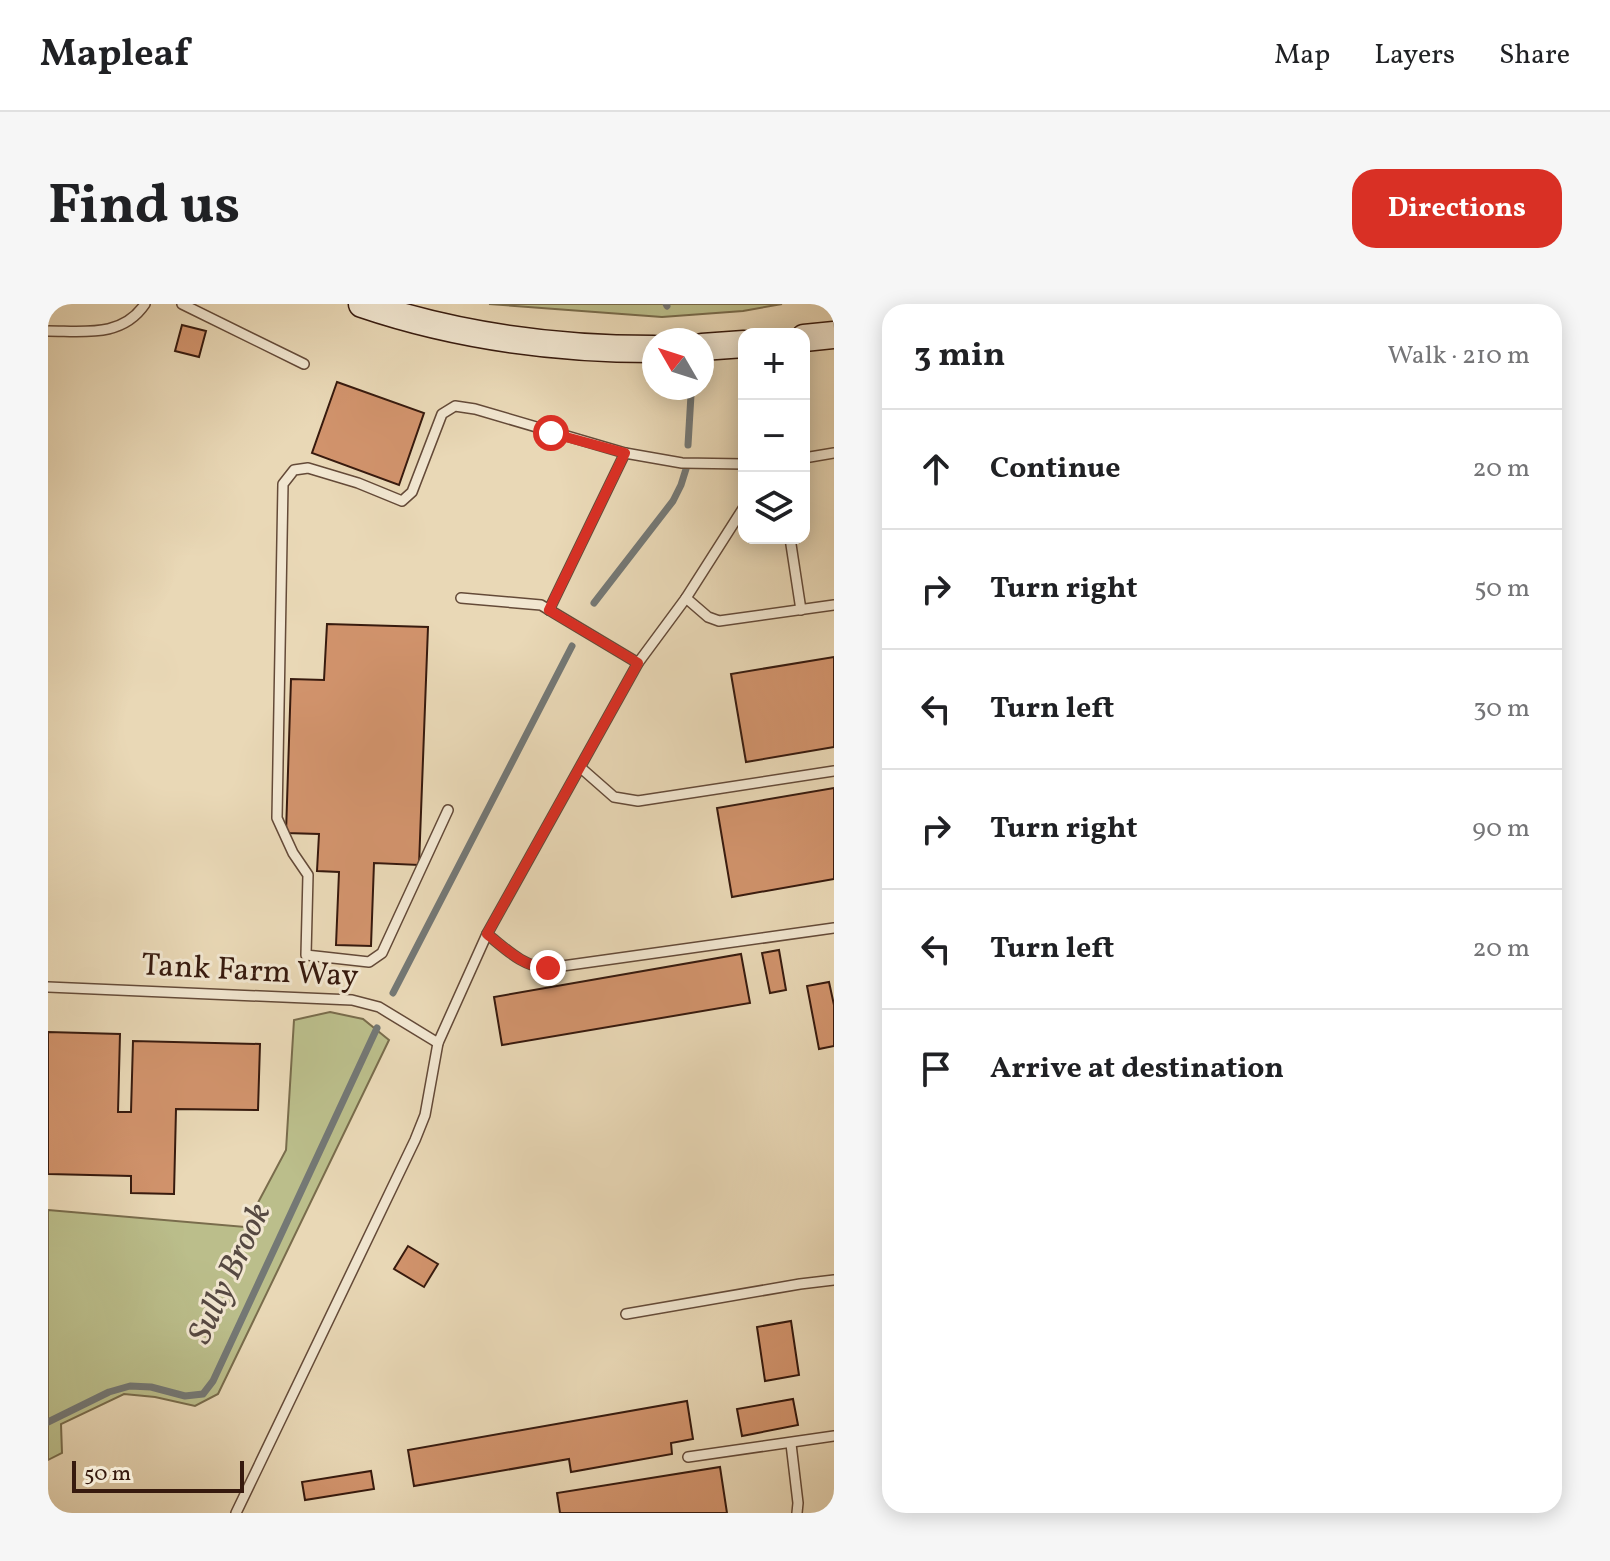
<!DOCTYPE html>
<html lang="en">
<head>
<meta charset="utf-8">
<style>
	:root { --surface:#fff; --page:#f6f6f6; --text:#202124; --muted:#757577; --line:#e0e0e0; --accent:#d93025 }
	body { margin:0; font-family:Vollkorn,serif; background:var(--page); color:var(--text) }
	.controls { position:absolute; right:24px; top:24px; display:grid; overflow:hidden; border-radius:16px; box-shadow:0 4px 20px #0003 }
	.controls button { width:72px; height:72px; display:grid; place-items:center; padding:0; border:0; border-bottom:2px solid var(--line); background:var(--surface); color:var(--text); font:40px sans-serif }
	.compass { position:absolute; left:594px; top:24px; width:72px; height:72px; border-radius:50%; background:var(--surface); box-shadow:0 4px 20px #0003; rotate:309deg }
	.scale { position:absolute; left:24px; bottom:20px; width:172px; box-sizing:border-box; padding-left:8px; border:4px solid #371a0e; border-top:0; font-size:22px; line-height:28px; white-space:nowrap; color:#371a0e; -webkit-text-stroke:6px #f1e6d0; paint-order:stroke }
	.stop { position:absolute; width:24px; height:24px; margin:-18px; border:6px solid #d93025; border-radius:50%; background:#fff }
	.stop.end { background:#d93025; border-color:#fff; box-shadow:0 2px 8px #0008 }
	.list { margin:0; padding:0; list-style:none }
	h2 { display:flex; justify-content:space-between; align-items:center; height:104px; margin:0; padding:0 32px; font-size:34px }
	h2 small { font-size:26px; font-weight:400; color:var(--muted) }
	.list li { display:grid; grid-template-columns:52px 1fr auto; gap:24px; align-items:center; box-sizing:border-box; height:120px; padding:0 32px; border-top:2px solid var(--line) }
	.list b { display:block; font-size:30px; white-space:nowrap }
	.list em { font-size:26px; font-style:normal; color:var(--muted) }
	.icon { flex:none; width:44px; height:44px; fill:none; stroke:currentColor; stroke-width:2; stroke-linecap:round; stroke-linejoin:round }
	.map { position:relative; flex:none; width:786px; height:1209px; overflow:hidden; border-radius:24px }
	header { display:flex; align-items:center; gap:48px; box-sizing:border-box; height:112px; padding:0 40px; background:var(--surface); border-bottom:2px solid var(--line) }
	header strong { font-size:38px }
	nav { display:flex; gap:44px; margin-inline-start:auto; font-size:28px }
	.intro { display:flex; align-items:center; justify-content:space-between; box-sizing:border-box; height:192px; padding:0 48px }
	h1 { margin:0; font-size:56px }
	.button { padding:20px 36px; border-radius:24px; background:var(--accent); color:#fff; font-size:28px; font-weight:700 }
	main { display:flex; gap:48px; padding:0 48px }
	aside { flex:1; background:var(--surface); border-radius:24px; box-shadow:0 4px 20px #0003 }
	.map>svg:first-child { display:block }
	.green { fill:#bbbe8b; stroke:#796c4c; stroke-width:2 }
	.lines { fill:none; stroke-linecap:round; stroke-linejoin:round }
	.stream { stroke:#747875; stroke-width:7 }
	.building { fill:#d1936c; stroke:#371a0e; stroke-width:2 }
	.lane-casing { stroke:#644a38; stroke-width:12 }
	.secondary-casing { stroke:#371a0e; stroke-width:29 }
	.lane { stroke:#f1e6d0; stroke-width:9 }
	.secondary { stroke:#f1e6d0; stroke-width:26 }
	.route { stroke:#d93025; stroke-width:10 }
	.labels { text-anchor:middle; dominant-baseline:central; stroke-width:6; stroke-linejoin:round; paint-order:stroke }
	.street-label { font-size:32px; fill:#371a0e; stroke:#f1e6d0 }
	.water-label { font-size:34px; font-style:italic; fill:#564942; stroke:#f1e6d0 }
</style>
</head>
<body>
<header>
<strong>Mapleaf</strong>
<nav><a>Map</a><a>Layers</a><a>Share</a></nav>
</header>
<div class="intro"><h1>Find us</h1><a class="button">Directions</a></div>
<main>
<div class="map">
<svg width="786" height="1209" viewBox="0 0 786 1209">
	<rect width="100%" height="100%" fill="#e9d8b6"/>
	<filter id="stains"><feTurbulence type="fractalNoise" baseFrequency=".0025" numOctaves="4"/><feColorMatrix values="0 0 0 0 .2 0 0 0 0 .09 0 0 0 0 .02 0 0 0 .5 -.17"/></filter>
	<radialGradient id="worn" r=".72"><stop offset=".6" stop-color="#630" stop-opacity="0"/><stop offset="1" stop-color="#630" stop-opacity=".3"/></radialGradient>
	<g class="green">
		<polygon points="441,0 734,0 695,7 614,13"/>
		<polygon points="282,708 315,715 341,736 170,1090 147,1102 107,1093 76,1090 13,1120 14,1149 0,1156 0,906 197,923 238,846 246,716"/>
	</g>
	<g class="lines">
		<g class="stream">
			<polyline points="618,0 619,2"/>
			<polyline points="640,141 643,91 642,84"/>
			<polyline points="546,299 625,197 633,181 638,165"/>
			<polyline points="345,689 524,342"/>
			<polyline points="0,1118 61,1088 82,1082 103,1083 137,1092 155,1090 165,1077 329,724"/>
		</g>
	</g>
	<g class="building">
		<polygon points="134,21 158,27 151,53 127,47"/>
		<polygon points="289,78 376,109 351,181 264,149"/>
		<polygon points="279,320 380,323 371,561 326,559 323,642 288,641 291,568 269,567 271,530 238,529 243,375 276,376"/>
		<polygon points="786,353 786,443 698,458 683,370"/>
		<polygon points="786,484 786,575 684,593 669,504"/>
		<polygon points="731,646 738,686 722,689 714,649"/>
		<polygon points="693,650 702,699 454,741 446,693"/>
		<polygon points="781,678 786,701 786,742 771,745 759,682"/>
		<polygon points="0,728 72,730 70,808 83,808 85,737 212,740 210,806 128,805 126,890 83,889 83,872 0,870"/>
		<polygon points="360,942 390,960 376,983 346,965"/>
		<polygon points="743,1017 751,1071 717,1077 709,1023"/>
		<polygon points="745,1095 750,1121 694,1132 689,1105"/>
		<polygon points="639,1097 645,1135 623,1139 624,1150 523,1168 521,1155 366,1182 360,1146"/>
		<polygon points="672,1163 679,1209 512,1209 509,1189"/>
		<polygon points="323,1167 326,1185 257,1196 254,1178"/>
	</g>
	<g class="lines">
		<g class="lane-casing">
			<g id="lane">
				<polyline points="134,0 256,60"/>
				<path d="M 0,27 C 36,27 74,34 97,0"/>
				<polyline points="756,154 786,149"/>
				<polyline points="742,234 753,306"/>
				<polyline points="413,294 493,301 590,359"/>
				<polyline points="638,294 660,313 671,317 786,301"/>
				<polyline points="501,306 577,149"/>
				<polyline points="533,464 566,493 590,497 786,467"/>
				<polyline points="400,506 334,649 321,658 258,651 260,571 245,549 229,514 235,180 246,166 260,164 310,179 354,197 364,188 394,110 407,102 427,105 577,149 634,159 696,160"/>
				<path d="M 439,630 C 458,645 475,663 500,664 L 786,624"/>
				<polyline points="0,683 304,696 331,703 390,739"/>
				<polyline points="578,1010 752,980 786,976"/>
				<polyline points="743,1140 750,1199 749,1209"/>
				<polyline points="640,1153 786,1132"/>
				<polyline points="188,1209 367,836 377,811 390,739 439,630 590,359 638,294 696,203"/>
			</g>
		</g>
		<g class="secondary-casing">
			<g id="secondary">
				<path d="M 314,0 C 408,32 507,45 606,45"/>
				<polyline points="756,34 786,31"/>
				<polyline points="654,43 696,40"/>
			</g>
		</g>
		<use href="#lane" class="lane"/>
		<use href="#secondary" class="secondary"/>
	</g>
	<g class="lines">
		<path class="route" d="M 500,664 C 475,663 458,645 439,630 L 590,359 L 501,306 L 577,149 L 503,129"/>
	</g>
	<g class="labels">
		<g class="street-label">
			<text transform="translate(202 668) rotate(3)">Tank Farm Way</text>
		</g>
		<g class="water-label">
			<text transform="translate(183 970) rotate(-65)">Sully Brook</text>
		</g>
	</g>
	<rect width="100%" height="100%" filter="url(#stains)"/>
	<rect width="100%" height="100%" fill="url(#worn)"/>
</svg>
<div class="controls">
<button>+</button>
<button>−</button>
<button><svg class="icon" aria-label="layers" viewBox="0 0 24 24"><path d="M12 4l9 5-9 5-9-5zM3 14l9 5 9-5"/></svg></button>
</div>
<svg class="compass" viewBox="-18 -18 36 36"><path d="M0-13l5 13h-10z" fill="#e53935"/><path d="M0 13l5-13h-10z" fill="#757577"/></svg>
<div class="scale">50 m</div>
<div class="stop" style="left:503px;top:129px"></div>
<div class="stop end" style="left:500px;top:664px"></div>
</div>
<aside>
<h2>3 min<small>Walk · 210 m</small></h2>
<ul class="list">
<li><svg class="icon" aria-label="ahead" viewBox="0 0 24 24"><path d="M12 20V5M6 11l6-6 6 6"/></svg><div><b>Continue</b></div><em>20 m</em></li>
<li><svg class="icon" aria-label="right" viewBox="0 0 24 24"><path d="M7 20v-9h11M14 6l5 5-5 5"/></svg><div><b>Turn right</b></div><em>50 m</em></li>
<li><svg class="icon" aria-label="left" viewBox="0 0 24 24"><path d="M17 20v-9H6M10 6l-5 5 5 5"/></svg><div><b>Turn left</b></div><em>30 m</em></li>
<li><svg class="icon" aria-label="right" viewBox="0 0 24 24"><path d="M7 20v-9h11M14 6l5 5-5 5"/></svg><div><b>Turn right</b></div><em>90 m</em></li>
<li><svg class="icon" aria-label="left" viewBox="0 0 24 24"><path d="M17 20v-9H6M10 6l-5 5 5 5"/></svg><div><b>Turn left</b></div><em>20 m</em></li>
<li><svg class="icon" aria-label="arrive" viewBox="0 0 24 24"><path d="M6 21V4h12l-3 4 3 4H6"/></svg><div><b>Arrive at destination</b></div></li>
</ul>
</aside>
</main>
</body>
</html>
